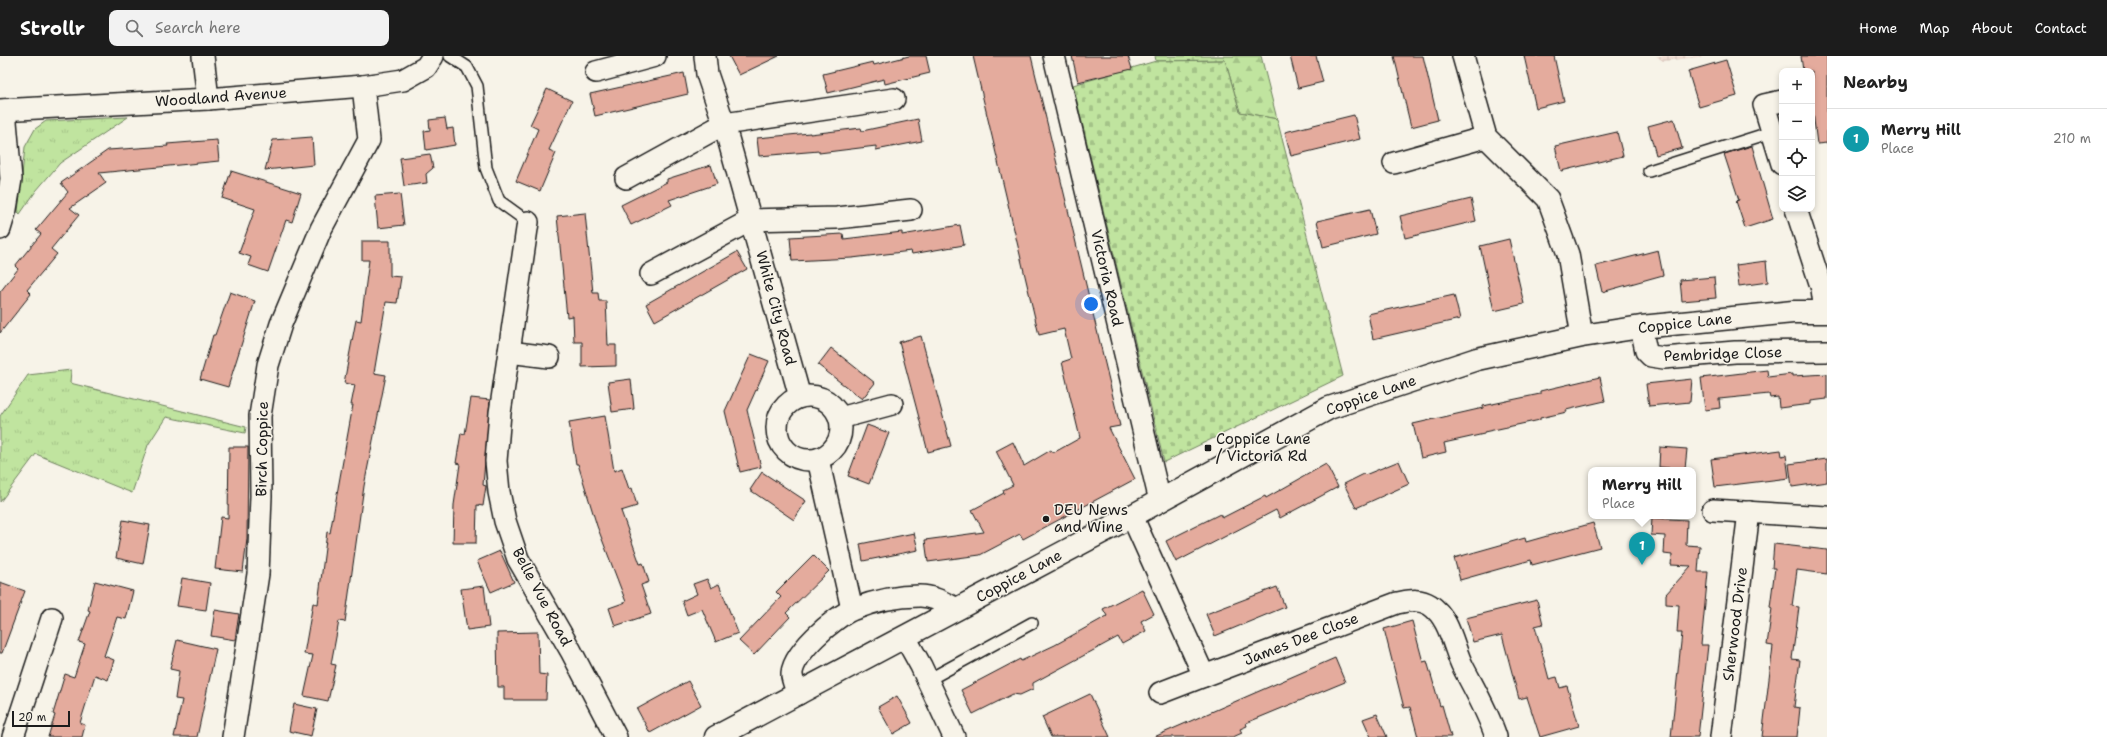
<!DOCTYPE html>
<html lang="en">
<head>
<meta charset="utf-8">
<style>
	:root { --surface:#fff; --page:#f2f2f2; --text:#222; --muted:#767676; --line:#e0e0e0; --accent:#1c1c1c }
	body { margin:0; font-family:"Shantell Sans",sans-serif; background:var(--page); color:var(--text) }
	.controls { position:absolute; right:12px; top:12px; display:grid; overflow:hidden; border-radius:8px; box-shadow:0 2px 6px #0003 }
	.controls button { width:36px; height:36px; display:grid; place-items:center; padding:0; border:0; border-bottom:1px solid var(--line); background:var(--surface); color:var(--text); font:20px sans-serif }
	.scale { position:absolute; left:12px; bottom:10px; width:58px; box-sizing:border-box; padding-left:4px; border:2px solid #1c1c1c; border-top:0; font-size:11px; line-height:14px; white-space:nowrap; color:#1c1c1c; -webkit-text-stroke:3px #f7f3e8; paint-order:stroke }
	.you { position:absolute; left:1091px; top:248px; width:14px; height:14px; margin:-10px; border:3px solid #fff; border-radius:50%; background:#1a73e8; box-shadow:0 0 0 6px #1a73e833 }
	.badge { display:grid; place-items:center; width:26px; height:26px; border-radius:50%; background:var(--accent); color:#fff; font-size:13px; font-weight:700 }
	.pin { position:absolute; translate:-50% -33px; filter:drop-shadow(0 1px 2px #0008) }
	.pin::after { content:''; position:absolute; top:21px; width:14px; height:12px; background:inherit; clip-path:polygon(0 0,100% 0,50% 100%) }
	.popup { position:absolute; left:1588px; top:411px; width:108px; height:52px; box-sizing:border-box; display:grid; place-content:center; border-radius:8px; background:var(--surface); filter:drop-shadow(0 1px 3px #0005); font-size:13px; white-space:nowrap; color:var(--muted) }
	.popup b { font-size:15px; color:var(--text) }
	.popup::after { content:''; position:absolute; left:50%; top:100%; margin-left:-8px; border:8px solid transparent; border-top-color:var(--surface) }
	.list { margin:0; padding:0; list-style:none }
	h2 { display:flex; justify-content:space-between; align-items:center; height:52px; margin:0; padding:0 16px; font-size:17px }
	h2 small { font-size:13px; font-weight:400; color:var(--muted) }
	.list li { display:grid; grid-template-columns:26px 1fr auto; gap:12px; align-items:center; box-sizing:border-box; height:60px; padding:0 16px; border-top:1px solid var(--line) }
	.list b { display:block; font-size:15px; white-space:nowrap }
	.list p { margin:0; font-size:13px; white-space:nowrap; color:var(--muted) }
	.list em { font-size:13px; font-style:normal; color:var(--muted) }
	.icon { flex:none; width:22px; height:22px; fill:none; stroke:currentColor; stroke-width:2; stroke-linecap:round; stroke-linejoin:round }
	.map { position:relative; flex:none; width:1827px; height:681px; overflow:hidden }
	header { display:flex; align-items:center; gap:24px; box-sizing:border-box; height:56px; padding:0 20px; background:var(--accent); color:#fff }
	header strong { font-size:19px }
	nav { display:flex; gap:22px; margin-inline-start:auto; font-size:14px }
	.search { width:280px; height:36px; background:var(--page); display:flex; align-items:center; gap:10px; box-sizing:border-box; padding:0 14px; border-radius:8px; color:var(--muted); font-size:15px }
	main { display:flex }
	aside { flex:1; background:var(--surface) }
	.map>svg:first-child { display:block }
	.industrial { fill:url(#industrial-grid) }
	.grass { fill:url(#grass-tufts); stroke:#6e805e }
	.forest { fill:url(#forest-firs); stroke:#6e805e }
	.cemetery { fill:url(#cemetery-stones); stroke:#6e805e }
	.building { fill:#e4ab9d; stroke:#1c1c1c }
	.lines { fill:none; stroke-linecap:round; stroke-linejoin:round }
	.service-casing { stroke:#1c1c1c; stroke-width:14 }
	.minor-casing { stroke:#1c1c1c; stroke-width:24 }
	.tertiary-casing { stroke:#1c1c1c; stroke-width:25 }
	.service { stroke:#f7f3e8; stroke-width:11 }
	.minor { stroke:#f7f3e8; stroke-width:21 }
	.tertiary { stroke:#f7f3e8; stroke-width:22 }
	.poi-dot { fill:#1c1c1c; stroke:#f7f3e8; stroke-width:1.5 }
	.labels { text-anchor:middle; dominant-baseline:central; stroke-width:3; stroke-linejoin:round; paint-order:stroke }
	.street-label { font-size:15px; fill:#1c1c1c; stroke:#f7f3e8 }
	.poi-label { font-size:15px; fill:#1c1c1c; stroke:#f7f3e8; text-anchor:start }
</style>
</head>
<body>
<header>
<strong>Strollr</strong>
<div class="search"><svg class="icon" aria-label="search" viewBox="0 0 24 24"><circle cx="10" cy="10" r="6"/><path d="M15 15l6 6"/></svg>Search here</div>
<nav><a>Home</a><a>Map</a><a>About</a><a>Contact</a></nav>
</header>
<main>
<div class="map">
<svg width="1827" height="681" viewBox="0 0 1827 681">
	<defs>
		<pattern id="industrial-grid" width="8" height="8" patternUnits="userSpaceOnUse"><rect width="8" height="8" fill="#f1ddd2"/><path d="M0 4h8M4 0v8" fill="none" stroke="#cebdb4"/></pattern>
		<pattern id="grass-tufts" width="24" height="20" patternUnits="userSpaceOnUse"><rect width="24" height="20" fill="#c0e49f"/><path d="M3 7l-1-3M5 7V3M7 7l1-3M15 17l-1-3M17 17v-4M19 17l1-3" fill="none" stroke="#a4c388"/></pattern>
		<pattern id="forest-firs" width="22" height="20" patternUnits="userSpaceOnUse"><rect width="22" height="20" fill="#c0e49f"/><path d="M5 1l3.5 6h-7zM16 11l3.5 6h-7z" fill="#a4c388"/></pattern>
		<pattern id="cemetery-stones" width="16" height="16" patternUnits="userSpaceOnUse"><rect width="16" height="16" fill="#c0e49f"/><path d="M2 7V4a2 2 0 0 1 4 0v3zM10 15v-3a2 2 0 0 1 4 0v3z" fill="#a4c388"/></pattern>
	</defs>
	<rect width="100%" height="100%" fill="#f7f3e8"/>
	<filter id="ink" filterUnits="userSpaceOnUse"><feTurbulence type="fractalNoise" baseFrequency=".025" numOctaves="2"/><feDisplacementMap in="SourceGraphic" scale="8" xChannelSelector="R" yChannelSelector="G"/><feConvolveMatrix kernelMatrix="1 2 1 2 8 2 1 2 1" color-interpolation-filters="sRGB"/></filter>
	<g filter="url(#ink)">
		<polygon class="industrial" points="1656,0 1707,0 1663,5"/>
		<g class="grass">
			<polygon points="128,61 60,107 36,135 20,158 18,156 25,91 35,73 46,65"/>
			<polygon points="71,314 70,327 246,371 245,377 166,361 148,389 132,437 36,398 0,446 0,360 28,319"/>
		</g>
		<polygon class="forest" points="1155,0 1261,0 1277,63 1240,56 1225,4 1156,5"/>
		<polygon class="cemetery" points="1225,4 1240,56 1277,63 1343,320 1164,406 1073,29 1156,5"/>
		<g class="building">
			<polygon points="729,0 779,0 739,19"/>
			<polygon points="909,0 926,0 930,17 885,28 884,23 828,37 823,18 873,6 874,9"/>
			<polygon points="973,0 1031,0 1120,370 1109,372 1135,423 1023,483 1020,478 980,499 928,506 925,484 984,476 972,454 1004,437 1003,434 1013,429 996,395 1013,386 1024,410 1051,394 1053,397 1080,382 1062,306 1071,303 1064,273 1039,279"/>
			<polygon points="1072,0 1128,0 1132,13 1078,26"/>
			<polygon points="1290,0 1316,0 1323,26 1298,32"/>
			<polygon points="1394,0 1423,0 1438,64 1411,71"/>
			<polygon points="1524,0 1554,0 1564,45 1536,52"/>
			<polygon points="1801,0 1827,0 1827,87 1817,88 1812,48 1812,15 1803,15"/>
			<polygon points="1726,4 1737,40 1699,51 1688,15"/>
			<polygon points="684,17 688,38 595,60 590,38"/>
			<polygon points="547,33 572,45 549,94 556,97 540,135 516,125 538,73 530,69"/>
			<polygon points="1354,59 1360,83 1291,100 1285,76"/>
			<polygon points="445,62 447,73 453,72 455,89 426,94 424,75 430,74 429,64"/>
			<polygon points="918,63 922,85 876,94 876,90 819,97 819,95 759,100 757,82 810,77 810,78 861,72 862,75"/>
			<polygon points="1674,63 1682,92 1656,99 1648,70"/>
			<polygon points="1617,76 1623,100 1561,115 1555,90"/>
			<polygon points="312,81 314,109 265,114 273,84"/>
			<polygon points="217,84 219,105 99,117 106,127 70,152 79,159 51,193 57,198 27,234 31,238 0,277 0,236 18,213 15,210 41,178 36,174 68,136 61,127 108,94 168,90 167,88"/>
			<polygon points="1752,90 1773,163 1745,172 1736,145 1739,144 1724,98"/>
			<polygon points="430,98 433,112 426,118 427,127 404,130 400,102"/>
			<polygon points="711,109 717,128 669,144 672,149 631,169 621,149 667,126 667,123"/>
			<polygon points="231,115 301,137 292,166 286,164 268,216 248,209 251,201 239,197 255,153 222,142"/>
			<polygon points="400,138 404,169 378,172 375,140"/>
			<polygon points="1471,143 1476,165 1405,182 1400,160"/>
			<polygon points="1370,153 1376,178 1323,191 1317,165"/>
			<polygon points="585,157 593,237 598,237 599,245 606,245 608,289 616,289 616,310 582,311 582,286 574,286 573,260 567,261 557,160"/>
			<polygon points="960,169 964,189 912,198 911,195 852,202 792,205 790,181 843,178 844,183 902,176 902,179"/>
			<polygon points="1509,183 1524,248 1494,255 1480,190"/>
			<polygon points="362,185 390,185 390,220 401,221 397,247 386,246 374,317 386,319 364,430 345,566 339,565 331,608 336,609 328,645 304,640 313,599 304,598 313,547 318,548 327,476 330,477 353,349 351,349 355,329 344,327 356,264 361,265 369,204 362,204"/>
			<polygon points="1658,194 1663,219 1602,236 1596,210"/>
			<polygon points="737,196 747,213 655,265 646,248"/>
			<polygon points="1766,205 1768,226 1739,230 1736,209"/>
			<polygon points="1714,221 1716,242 1682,245 1680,224"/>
			<polygon points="230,236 255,245 228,331 200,323 213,279 215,279"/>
			<polygon points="1454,239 1460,263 1373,283 1368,258"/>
			<polygon points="921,280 951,390 928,396 899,286"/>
			<polygon points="831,292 875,327 862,343 818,309"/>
			<polygon points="751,298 769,305 747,354 761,411 740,416 725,355"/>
			<polygon points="1767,314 1768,321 1792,318 1792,320 1827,318 1827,343 1811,345 1811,348 1779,352 1778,341 1770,342 1769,338 1719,343 1720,352 1705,354 1701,322"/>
			<polygon points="1600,321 1605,345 1566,354 1567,356 1540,362 1540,364 1484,376 1484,378 1444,387 1446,396 1421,402 1413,368 1483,352 1483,350 1540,338 1540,335"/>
			<polygon points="631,323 634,353 612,356 608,326"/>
			<polygon points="1692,323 1690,346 1649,350 1646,328"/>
			<polygon points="471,342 490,344 483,429 486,430 483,450 477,449 476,487 453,487 454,449 460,408 456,407 461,377 465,378"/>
			<polygon points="605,360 614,415 622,412 629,433 632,432 637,450 621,455 640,508 643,507 649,526 641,529 651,558 615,570 609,552 626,546 597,470 578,408 576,408 569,366"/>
			<polygon points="867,369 889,377 869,428 848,420"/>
			<polygon points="229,391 248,391 247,483 243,516 215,513 221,461 228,462"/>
			<polygon points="1660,391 1687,393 1685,413 1659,411"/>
			<polygon points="1781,394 1782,400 1786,399 1789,422 1715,431 1711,403"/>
			<polygon points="1827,403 1827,426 1792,431 1789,408"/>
			<polygon points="1399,405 1409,428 1356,452 1344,428 1364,418 1365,419"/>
			<polygon points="1326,408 1338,431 1280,462 1276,454 1176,506 1166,485 1220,458 1222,462 1265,440 1266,442"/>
			<polygon points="762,416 806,445 794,464 750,434"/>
			<polygon points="1652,462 1687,464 1686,489 1700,490 1698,516 1708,516 1701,589 1708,589 1698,681 1671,681 1682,577 1677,577 1679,549 1666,548 1666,538 1691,510 1671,509 1672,499 1664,498 1665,480 1651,479"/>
			<polygon points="123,464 150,469 143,508 116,502"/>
			<polygon points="1593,467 1600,491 1532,509 1531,504 1460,524 1454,502 1525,482 1526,486"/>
			<polygon points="914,477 918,494 863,505 860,488"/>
			<polygon points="1774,488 1827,494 1827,518 1797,514 1792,550 1799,551 1792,603 1800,604 1794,651 1800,652 1797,681 1762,681 1773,590 1767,589 1772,552 1770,551 1775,512 1772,512"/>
			<polygon points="500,495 514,526 491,536 477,505"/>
			<polygon points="813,499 829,515 786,557 790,561 754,599 739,585 781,541 776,536"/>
			<polygon points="182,522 210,527 206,554 177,550"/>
			<polygon points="707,523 711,532 719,528 738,577 716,586 702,553 687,559 682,545 697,538 693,528"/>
			<polygon points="95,525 133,535 126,563 117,561 104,600 114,604 108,624 95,619 80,667 85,669 82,681 48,681 55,659 53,658 65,618 74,621 85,588 79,586 90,555 88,554"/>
			<polygon points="0,526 25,535 2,597 0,597"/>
			<polygon points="484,530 489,571 467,574 461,533"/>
			<polygon points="1277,531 1285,551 1215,580 1206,558"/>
			<polygon points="1142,533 1154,558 1141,565 1146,575 1122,588 1118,581 1033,627 1033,633 1020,639 1013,638 973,658 961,634 1020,603 1021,605 1055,589 1107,560 1103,553"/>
			<polygon points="1537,544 1543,568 1535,570 1549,623 1557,621 1560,632 1567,630 1579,670 1540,681 1527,641 1519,643 1502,579 1473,586 1466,562"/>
			<polygon points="215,554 239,558 235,584 211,580"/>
			<polygon points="1412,565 1423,606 1427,605 1440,650 1442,649 1451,681 1418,681 1410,651 1404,652 1384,573"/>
			<polygon points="538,576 539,618 547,619 546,644 504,644 504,631 498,631 497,577"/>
			<polygon points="177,584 216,593 197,681 174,681 182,644 175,643 179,615 170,613"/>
			<polygon points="1335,602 1345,626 1246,667 1247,670 1240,673 1242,677 1233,681 1154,681"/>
			<polygon points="688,625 701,649 650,677 637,653"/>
			<polygon points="1090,638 1110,681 1051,681 1042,661"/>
			<polygon points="897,640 912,667 893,678 878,651"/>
			<polygon points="294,648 317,653 311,680 289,675"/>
			<polygon points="1377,658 1387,681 1371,681 1363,663"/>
		</g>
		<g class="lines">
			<g class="service-casing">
				<g id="service">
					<polyline points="450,0 467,11 477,30 486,112 499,145 528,166"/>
					<polyline points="1649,115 1772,76"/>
					<polyline points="928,624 1032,567"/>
				</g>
			</g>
			<g class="minor-casing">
				<g id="minor">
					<polyline points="203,0 208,43"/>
					<polyline points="705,0 707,18 724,68 800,341"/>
					<polyline points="1054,0 1160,445"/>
					<polyline points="1463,0 1486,81 1548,143 1568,198 1582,280"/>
					<polyline points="596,16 655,0"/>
					<polyline points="1782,45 1764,49 1782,108"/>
					<polyline points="0,54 208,43 363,30 403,24 426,11 433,0"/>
					<polyline points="1394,107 1486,81"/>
					<polyline points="626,122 724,68 894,43"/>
					<polyline points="1796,153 1822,233 1825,256"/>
					<polyline points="528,166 500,357 496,405 499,436 505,465 518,503 571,595 616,681"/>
					<polyline points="0,173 6,153 11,123 5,54"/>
					<polyline points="651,218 751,164 837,162 911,154"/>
					<polyline points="1641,271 1646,295 1651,300 1664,302 1735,296 1827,295"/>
					<polyline points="509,296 549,301"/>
					<circle cx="809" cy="372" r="32"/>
					<polyline points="840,362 892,348"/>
					<polyline points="818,403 852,553"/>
					<polyline points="1713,454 1827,461"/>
					<path d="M 1132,460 L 1204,620 L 1397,547 C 1409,545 1419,542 1430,549 C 1450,562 1453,591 1463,611 C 1475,634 1488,656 1496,681"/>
					<polyline points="905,581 921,610 954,681"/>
					<polyline points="1160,637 1204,620"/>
					<path d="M 798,638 C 796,633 793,626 792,620 C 790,599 835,560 854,553 C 874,545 898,540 920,540 C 933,540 945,547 957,553"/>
					<polyline points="13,681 52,562"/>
					<polyline points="233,681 258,518 261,440 260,360 268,309 281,268 321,173 369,84 363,30"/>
					<polyline points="1721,681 1749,456"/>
				</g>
			</g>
			<g class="tertiary-casing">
				<polyline id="tertiary" points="716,681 1132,460 1329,352 1477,303 1582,280 1641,271 1793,256 1827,256"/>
			</g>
			<use href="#service" class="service"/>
			<use href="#minor" class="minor"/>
			<use href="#tertiary" class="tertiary"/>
		</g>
	</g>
	<g class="poi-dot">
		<rect x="1204" y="388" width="8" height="8" rx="2"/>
		<circle cx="1046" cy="463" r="4"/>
	</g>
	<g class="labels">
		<g class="street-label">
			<text transform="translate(221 41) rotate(-4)">Woodland Avenue</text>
			<text transform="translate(1107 222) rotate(77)">Victoria Road</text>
			<text transform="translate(776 252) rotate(75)">White City Road</text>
			<text transform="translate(1685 267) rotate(-6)">Coppice Lane</text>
			<text transform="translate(1723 298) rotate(-2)">Pembridge Close</text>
			<text transform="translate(1371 339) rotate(-19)">Coppice Lane</text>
			<text transform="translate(262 393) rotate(-89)">Birch Coppice</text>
			<text transform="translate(1019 520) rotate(-28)">Coppice Lane</text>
			<text transform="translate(542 541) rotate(62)">Belle Vue Road</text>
			<text transform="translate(1735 568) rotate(-83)">Sherwood Drive</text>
			<text transform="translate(1301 583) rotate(-21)">James Dee Close</text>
		</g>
		<g class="poi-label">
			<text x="1216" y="383">Coppice Lane<tspan x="1216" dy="17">/ Victoria Rd</tspan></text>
			<text x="1054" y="454">DEU News<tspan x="1054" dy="17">and Wine</tspan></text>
		</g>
	</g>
</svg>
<div class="controls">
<button>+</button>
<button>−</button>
<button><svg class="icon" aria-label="locate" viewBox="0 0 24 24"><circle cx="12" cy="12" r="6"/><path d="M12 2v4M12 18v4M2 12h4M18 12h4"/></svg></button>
<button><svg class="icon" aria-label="layers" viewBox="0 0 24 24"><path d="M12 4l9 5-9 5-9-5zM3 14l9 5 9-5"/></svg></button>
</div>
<div class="scale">20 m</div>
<div class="you"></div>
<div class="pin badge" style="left:1642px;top:509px;background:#0f9aa8">1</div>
<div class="popup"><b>Merry Hill</b>Place</div>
</div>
<aside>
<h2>Nearby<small></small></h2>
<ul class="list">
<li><span class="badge" style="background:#0f9aa8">1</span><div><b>Merry Hill</b><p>Place</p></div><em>210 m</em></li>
</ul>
</aside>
</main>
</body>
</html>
